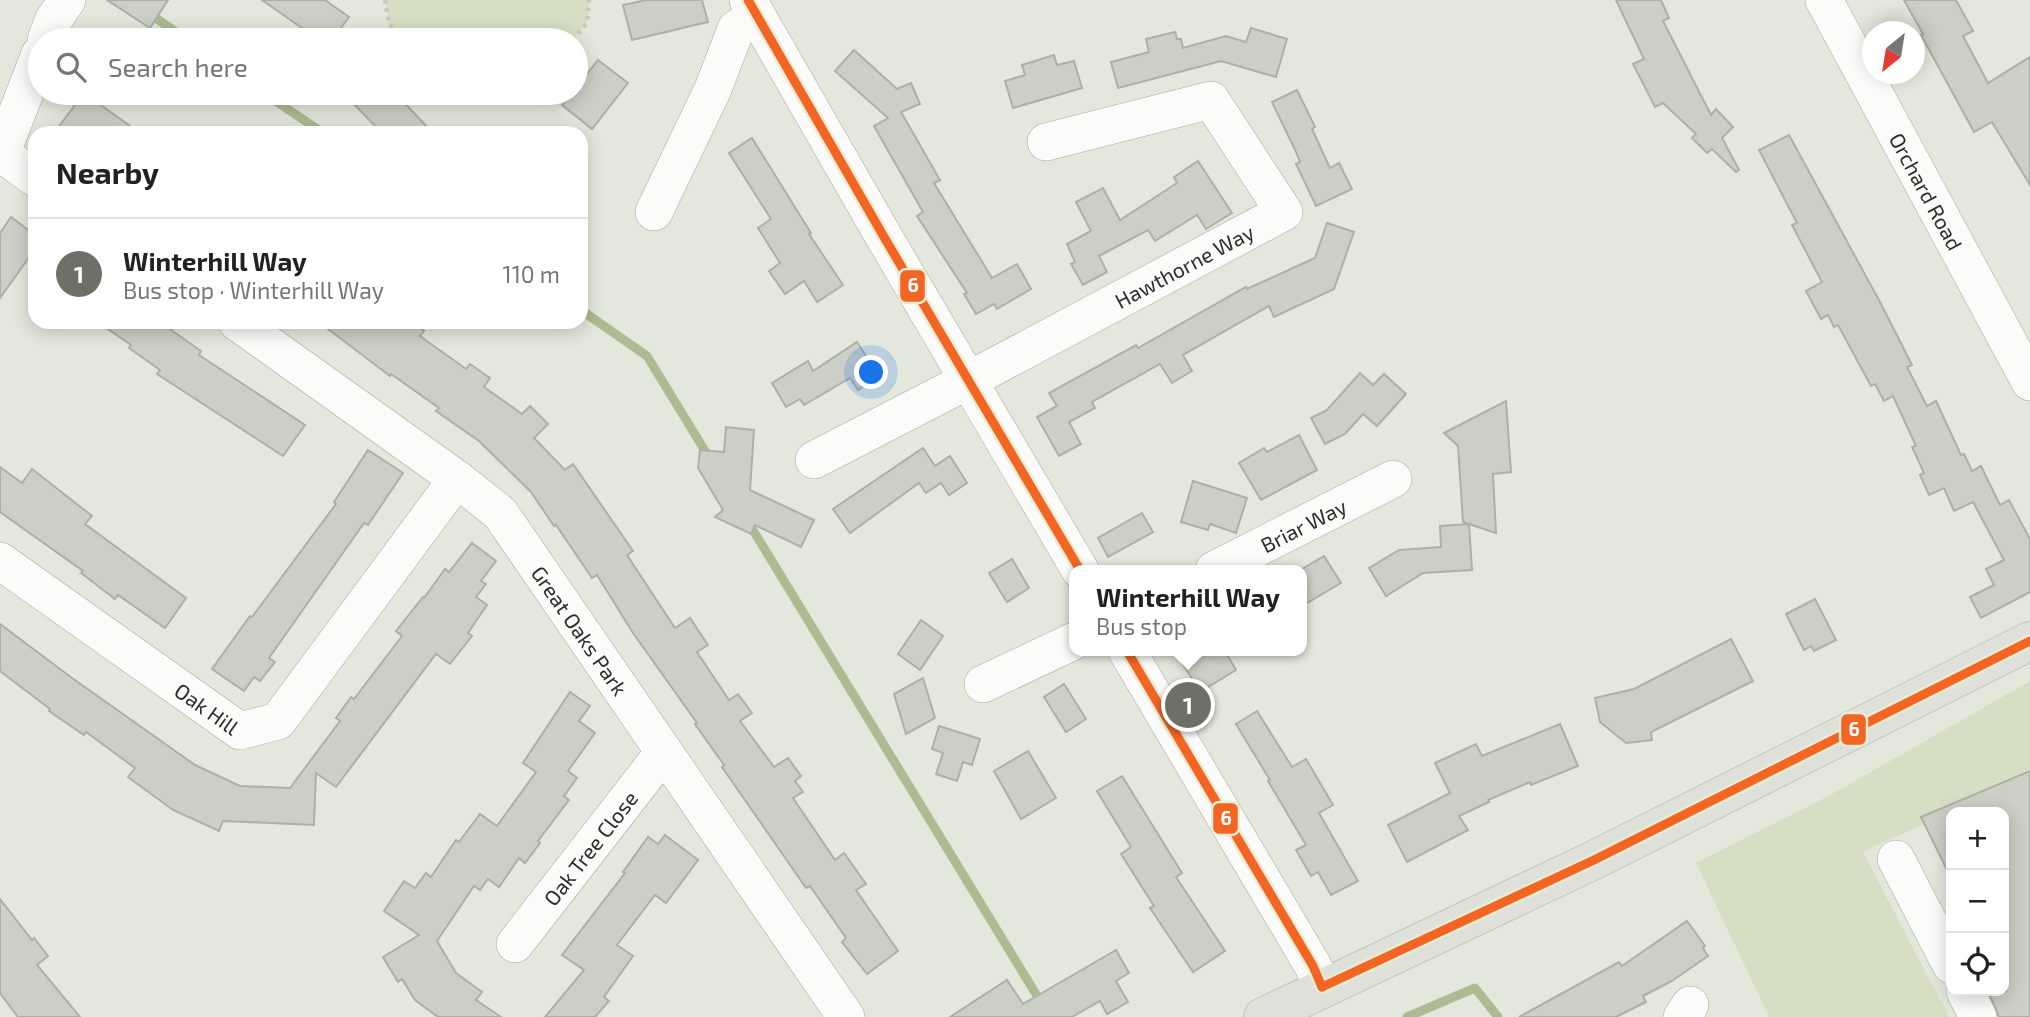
<!DOCTYPE html>
<html lang="en">
<head>
<meta charset="utf-8">
<style>
	:root { --surface:#fff; --page:#f6f6f6; --text:#222; --muted:#767676; --line:#e0e0e0; --accent:#6c7066 }
	body { margin:0; font-family:"Exo 2",sans-serif; background:var(--page); color:var(--text) }
	.controls { position:absolute; right:21px; bottom:21px; display:grid; overflow:hidden; border-radius:14px; box-shadow:0 4px 18px #0003 }
	.controls button { width:63px; height:63px; display:grid; place-items:center; padding:0; border:0; border-bottom:2px solid var(--line); background:var(--surface); color:var(--text); font:35px sans-serif }
	.compass { position:absolute; left:1862px; top:21px; width:63px; height:63px; border-radius:50%; background:var(--surface); box-shadow:0 4px 18px #0003; rotate:210deg }
	.you { position:absolute; left:872px; top:373px; width:24px; height:24px; margin:-18px; border:5px solid #fff; border-radius:50%; background:#1a73e8; box-shadow:0 0 0 10px #1a73e833 }
	.badge { display:grid; place-items:center; width:46px; height:46px; border-radius:50%; background:var(--accent); color:#fff; font-size:23px; font-weight:700 }
	.pin { position:absolute; translate:-50% -50%; border:4px solid #fff; box-shadow:0 2px 7px #0006 }
	.popup { position:absolute; left:1069px; top:565px; width:238px; height:91px; box-sizing:border-box; display:grid; place-content:center; border-radius:14px; background:var(--surface); filter:drop-shadow(0 2px 5px #0005); font-size:23px; white-space:nowrap; color:var(--muted) }
	.popup b { font-size:26px; color:var(--text) }
	.popup::after { content:''; position:absolute; left:50%; top:100%; margin-left:-14px; border:14px solid transparent; border-top-color:var(--surface) }
	.list { margin:0; padding:0; list-style:none }
	h2 { display:flex; justify-content:space-between; align-items:center; height:91px; margin:0; padding:0 28px; font-size:30px }
	h2 small { font-size:23px; font-weight:400; color:var(--muted) }
	.list li { display:grid; grid-template-columns:46px 1fr auto; gap:21px; align-items:center; box-sizing:border-box; height:112px; padding:0 28px; border-top:2px solid var(--line) }
	.list b { display:block; font-size:26px; white-space:nowrap }
	.list p { margin:0; font-size:23px; white-space:nowrap; color:var(--muted) }
	.list em { font-size:23px; font-style:normal; color:var(--muted) }
	.icon { flex:none; width:38px; height:38px; fill:none; stroke:currentColor; stroke-width:2; stroke-linecap:round; stroke-linejoin:round }
	.map { position:relative; flex:none; width:2030px; height:1017px; overflow:hidden }
	.search { position:absolute; background:var(--surface); box-shadow:0 4px 18px #0003; left:28px; top:28px; width:560px; height:77px; display:flex; align-items:center; gap:18px; box-sizing:border-box; padding:0 24px; border-radius:38px; color:var(--muted); font-size:26px }
	.panel { position:absolute; background:var(--surface); box-shadow:0 4px 18px #0003; left:28px; top:126px; width:560px; height:203px; border-radius:21px }
	.map>svg:first-child { display:block }
	.green { fill:#d6dfc4 }
	.lines { fill:none; stroke-linecap:round; stroke-linejoin:round }
	.stream { stroke:#aeba91; stroke-width:9 }
	.building { fill:#cccfc5; stroke:#acb0a7; stroke-width:2 }
	.minor-casing { stroke:#a5a89e; stroke-width:38 }
	.major-casing { stroke:#c3c5bf; stroke-width:40 }
	.path { stroke:#c7c9c4; stroke-width:4.5; stroke-dasharray:3.5 5; stroke-linecap:butt }
	.minor { stroke:#fbfcfa; stroke-width:37 }
	.major { stroke:#dee0d9; stroke-width:38 }
	.bus-1-casing { stroke:#e6edd7; stroke-width:14 }
	.bus-1 { stroke:#f26522; stroke-width:9 }
	.labels { text-anchor:middle; dominant-baseline:central; stroke-width:5; stroke-linejoin:round; paint-order:stroke }
	.street-label { font-size:21px; fill:#2c2f27; stroke:#e6edd7 }
	.line-badge { stroke:#e6edd7; stroke-width:2.5 }
	.badge-label { font-size:19px; text-anchor:middle; font-weight:bold; fill:#fff }
</style>
</head>
<body>
<div class="map">
<svg width="2030" height="1017" viewBox="0 0 2030 1017">
	<rect width="100%" height="100%" fill="#e4e8dc"/>
	<g class="green">
		<polygon points="385,0 589,0 587,23 573,40 403,40 389,24"/>
		<polygon points="2030,681 2030,775 1863,852 1949,1017 1769,1017 1696,863 1832,794"/>
	</g>
	<g class="lines">
		<g class="stream">
			<polyline points="129,0 188,40"/>
			<polyline points="264,93 323,133"/>
			<polyline points="581,310 647,356 710,459"/>
			<polyline points="748,522 1050,1017"/>
			<polyline points="1407,1017 1475,988 1498,1017"/>
		</g>
	</g>
	<g class="building">
		<polygon points="107,0 168,0 150,28"/>
		<polygon points="262,0 325,0 349,17 332,40 319,40"/>
		<polygon points="646,0 702,0 708,22 632,40 623,5"/>
		<polygon points="1616,0 1661,0 1669,18 1663,21 1711,115 1716,109 1733,127 1722,138 1739,170 1736,172 1712,149 1707,153 1692,138 1696,134 1663,103 1655,107 1633,64 1644,59"/>
		<polygon points="1904,0 1956,0 1973,31 1963,36 1988,83 2030,57 2030,185 1992,122 1974,132 1921,35 1923,34"/>
		<polygon points="1251,28 1287,39 1276,77 1221,61 1118,88 1111,62 1149,52 1146,39 1175,32 1177,39 1181,39 1183,48 1226,36 1246,42"/>
		<polygon points="854,50 897,89 911,83 920,104 901,112 940,180 934,183 992,278 1017,264 1031,289 997,309 994,304 976,314 964,294 967,293 917,216 923,212 874,126 888,118 835,71"/>
		<polygon points="1054,55 1057,65 1074,61 1082,88 1013,108 1005,81 1025,75 1022,65"/>
		<polygon points="598,60 628,83 592,129 562,105 572,93 576,93 576,88"/>
		<polygon points="1297,90 1315,127 1312,129 1330,168 1339,163 1352,189 1316,206 1296,164 1300,162 1296,152 1272,102"/>
		<polygon points="84,93 140,133 54,133"/>
		<polygon points="343,93 395,93 433,133 382,133"/>
		<polygon points="1789,135 1880,302 1912,365 1907,367 1927,406 1936,401 1961,455 1964,454 1972,471 1981,466 2000,505 2009,500 2030,539 2030,592 1981,618 1970,597 1994,585 1986,569 2004,560 1973,502 1954,511 1944,488 1929,495 1920,475 1924,473 1912,447 1916,446 1893,396 1884,401 1875,384 1871,386 1838,325 1834,327 1828,315 1821,319 1806,291 1822,282 1792,225 1797,223 1759,150"/>
		<polygon points="752,138 811,233 809,234 843,285 817,302 804,281 785,294 769,271 780,263 758,228 771,219 729,153"/>
		<polygon points="1198,161 1232,213 1206,229 1197,215 1155,241 1148,230 1099,256 1107,272 1083,285 1071,264 1075,262 1067,244 1091,231 1076,202 1103,188 1120,220 1177,183 1174,177"/>
		<polygon points="11,217 35,235 35,249 0,298 0,233"/>
		<polygon points="1327,223 1354,232 1334,289 1274,317 1269,306 1183,355 1192,371 1172,383 1160,364 1092,402 1095,408 1069,422 1081,444 1059,456 1037,417 1057,406 1049,393 1136,345 1138,348 1246,287 1247,289 1315,258"/>
		<polygon points="98,322 160,322 201,351 199,355 305,425 283,456 157,374 160,370 129,348 131,345"/>
		<polygon points="319,322 412,322 424,331 420,336 466,369 470,364 490,378 484,387 522,414 530,406 548,424 534,438 565,470 573,464 633,551 627,555 675,628 690,618 708,645 697,652 729,700 738,694 752,713 740,721 774,767 788,758 801,776 795,781 803,792 793,798 835,860 844,853 866,884 856,890 898,951 867,974 842,942 846,938 810,886 806,888 722,767 724,765 695,724 697,723 633,633 597,575 592,578 556,525 554,526 531,492 479,441 436,411 439,408 391,374 390,376"/>
		<polygon points="857,342 879,376 858,390 850,378 804,405 800,399 786,407 772,383 808,361 813,371"/>
		<polygon points="1360,373 1373,385 1384,374 1406,394 1377,426 1363,414 1345,434 1325,444 1311,418 1327,410"/>
		<polygon points="1506,401 1511,472 1493,474 1496,533 1469,524 1472,570 1423,573 1386,596 1369,568 1399,550 1441,547 1440,526 1469,524 1463,522 1458,446 1444,433"/>
		<polygon points="726,427 754,430 750,490 814,520 801,547 755,525 751,534 715,517 723,510 698,468 700,450 724,452"/>
		<polygon points="1299,435 1317,470 1261,500 1239,463 1264,448 1267,452"/>
		<polygon points="923,448 935,466 950,456 967,483 949,495 941,483 926,493 919,483 850,533 833,509"/>
		<polygon points="368,450 403,473 368,525 364,523 269,658 275,662 260,681 254,677 244,691 212,669 250,616 252,617 336,504 334,502"/>
		<polygon points="0,467 22,483 32,469 92,516 85,524 186,598 165,628 118,595 115,599 81,573 83,571 0,512"/>
		<polygon points="1193,481 1247,498 1236,533 1210,524 1208,530 1181,522"/>
		<polygon points="1142,513 1153,532 1108,557 1098,538"/>
		<polygon points="472,543 496,561 481,581 486,584 476,597 487,605 468,633 472,636 450,664 436,654 336,787 316,773 314,825 223,821 219,831 173,810 128,777 135,768 86,732 84,735 49,711 50,709 0,671 0,624 72,678 195,765 240,786 290,788 340,721 336,718 351,697 354,699 402,636 396,631 423,597 424,598 445,569 449,572"/>
		<polygon points="1324,556 1341,583 1302,606 1302,569"/>
		<polygon points="1012,559 1029,588 1007,602 989,573"/>
		<polygon points="1815,599 1836,640 1814,651 1811,646 1804,650 1786,614"/>
		<polygon points="921,620 943,636 920,670 898,654"/>
		<polygon points="1731,639 1753,681 1651,732 1652,740 1626,743 1600,722 1595,698 1634,689"/>
		<polygon points="1175,651 1225,651 1236,670 1200,692"/>
		<polygon points="923,678 935,718 906,734 894,694"/>
		<polygon points="1064,684 1086,719 1066,732 1044,697"/>
		<polygon points="570,692 590,706 579,721 595,733 568,771 577,778 564,796 569,800 538,841 540,843 525,863 519,858 499,887 488,879 480,890 474,886 437,941 456,973 482,992 476,1000 501,1017 438,1017 415,1000 402,979 398,982 383,957 419,935 384,911 404,881 415,888 426,873 431,877 456,840 459,842 480,814 497,826 536,772 523,763"/>
		<polygon points="1257,711 1292,767 1306,759 1333,805 1319,813 1358,881 1331,895 1318,872 1311,876 1296,850 1306,845 1268,781 1270,780 1236,724"/>
		<polygon points="1560,724 1578,766 1531,785 1530,782 1488,800 1489,802 1459,816 1468,830 1407,862 1388,825 1450,793 1435,763 1476,744 1482,756"/>
		<polygon points="939,726 980,739 972,765 963,762 957,781 936,774 943,753 932,749"/>
		<polygon points="1028,751 1056,798 1021,819 994,771"/>
		<polygon points="2030,771 2030,1017 1999,1017 1988,991 2006,991 2004,986 2004,812 1951,812 1951,878 1921,817"/>
		<polygon points="1122,776 1182,873 1176,877 1225,951 1193,972 1150,908 1154,906 1121,854 1131,847 1097,791"/>
		<polygon points="665,835 698,860 666,903 655,895 617,945 633,956 604,997 609,1001 595,1017 545,1017 584,970 562,955 625,873 623,872 648,837 658,844"/>
		<polygon points="0,899 32,940 34,938 48,956 37,965 80,1017 18,1017 0,993"/>
		<polygon points="1687,921 1705,946 1703,948 1708,956 1672,981 1643,996 1646,1002 1616,1017 1519,1017 1619,962 1622,966"/>
		<polygon points="1116,950 1129,973 1116,981 1128,1002 1107,1014 1100,1001 1072,1017 950,1017 1007,980 1023,1004"/>
	</g>
	<g class="lines">
		<g class="minor-casing">
			<g id="minor">
				<polyline points="748,0 884,237 1080,570"/>
				<path id="s1" d="M 1824,0 L 2030,382"/>
				<polyline points="46,40 53,21 67,0"/>
				<polyline points="2,154 35,178"/>
				<polyline points="0,157 40,54"/>
				<polyline points="654,212 713,89 736,29 757,15"/>
				<path id="s2" d="M 237,322 L 457,479 L 500,513 L 846,1017"/>
				<path id="s3" d="M 814,460 L 969,380 L 1284,212 L 1211,100 L 1046,142"/>
				<path id="s4" d="M 0,561 L 240,731 L 278,721 L 457,479"/>
				<path id="s5" d="M 1214,570 L 1393,479"/>
				<polyline points="1127,651 1313,966 1322,987"/>
				<polyline points="983,684 1074,641"/>
				<polyline points="1896,859 1951,965"/>
				<path id="s6" d="M 515,944 L 664,752"/>
				<polyline points="1965,991 1978,1017"/>
				<polyline points="1682,1017 1690,1005"/>
			</g>
		</g>
		<g class="major-casing">
			<polyline id="major" points="1263,1017 1594,860 2030,641"/>
		</g>
		<g class="path">
			<polyline points="385,0 389,24 403,40"/>
			<polyline points="573,40 587,23 589,0"/>
		</g>
		<use href="#minor" class="minor"/>
		<use href="#major" class="major"/>
		<g class="bus-1-casing">
			<g id="bus-1">
				<polyline points="748,0 884,237 1080,570"/>
				<polyline points="1127,651 1313,966 1322,987"/>
				<polyline points="1322,987 1594,860 2030,641"/>
			</g>
		</g>
		<use href="#bus-1" class="bus-1"/>
	</g>
	<g class="labels">
		<g class="street-label">
			<text stroke="none"><textPath href="#s1" startOffset="217">Orchard Road</textPath></text>
			<text stroke="none"><textPath href="#s3" startOffset="418">Hawthorne Way</textPath></text>
			<text stroke="none"><textPath href="#s5" startOffset="100">Briar Way</textPath></text>
			<text stroke="none"><textPath href="#s2" startOffset="467">Great Oaks Park</textPath></text>
			<text stroke="none"><textPath href="#s4" startOffset="254">Oak Hill</textPath></text>
			<text stroke="none"><textPath href="#s6" startOffset="122">Oak Tree Close</textPath></text>
		</g>
	</g>
	<g class="line-badge">
		<rect x="899" y="269" width="27" height="34" rx="7" fill="#f26522"/>
		<rect x="1840" y="713" width="27" height="33" rx="7" fill="#f26522"/>
		<rect x="1212" y="802" width="27" height="33" rx="7" fill="#f26522"/>
	</g>
	<g class="badge-label">
		<text x="913" y="292">6</text>
		<text x="1854" y="736">6</text>
		<text x="1226" y="825">6</text>
	</g>
</svg>
<div class="controls">
<button>+</button>
<button>−</button>
<button><svg class="icon" aria-label="locate" viewBox="0 0 24 24"><circle cx="12" cy="12" r="6"/><path d="M12 2v4M12 18v4M2 12h4M18 12h4"/></svg></button>
</div>
<svg class="compass" viewBox="-18 -18 36 36"><path d="M0-13l5 13h-10z" fill="#e53935"/><path d="M0 13l5-13h-10z" fill="#767676"/></svg>
<div class="you"></div>
<div class="pin badge" style="left:1188px;top:705px">1</div>
<div class="popup"><b>Winterhill Way</b>Bus stop</div>
<div class="search"><svg class="icon" aria-label="search" viewBox="0 0 24 24"><circle cx="10" cy="10" r="6"/><path d="M15 15l6 6"/></svg>Search here</div>
<section class="panel">
<h2>Nearby<small></small></h2>
<ul class="list">
<li><span class="badge">1</span><div><b>Winterhill Way</b><p>Bus stop · Winterhill Way</p></div><em>110 m</em></li>
</ul>
</section>
</div>
</body>
</html>
